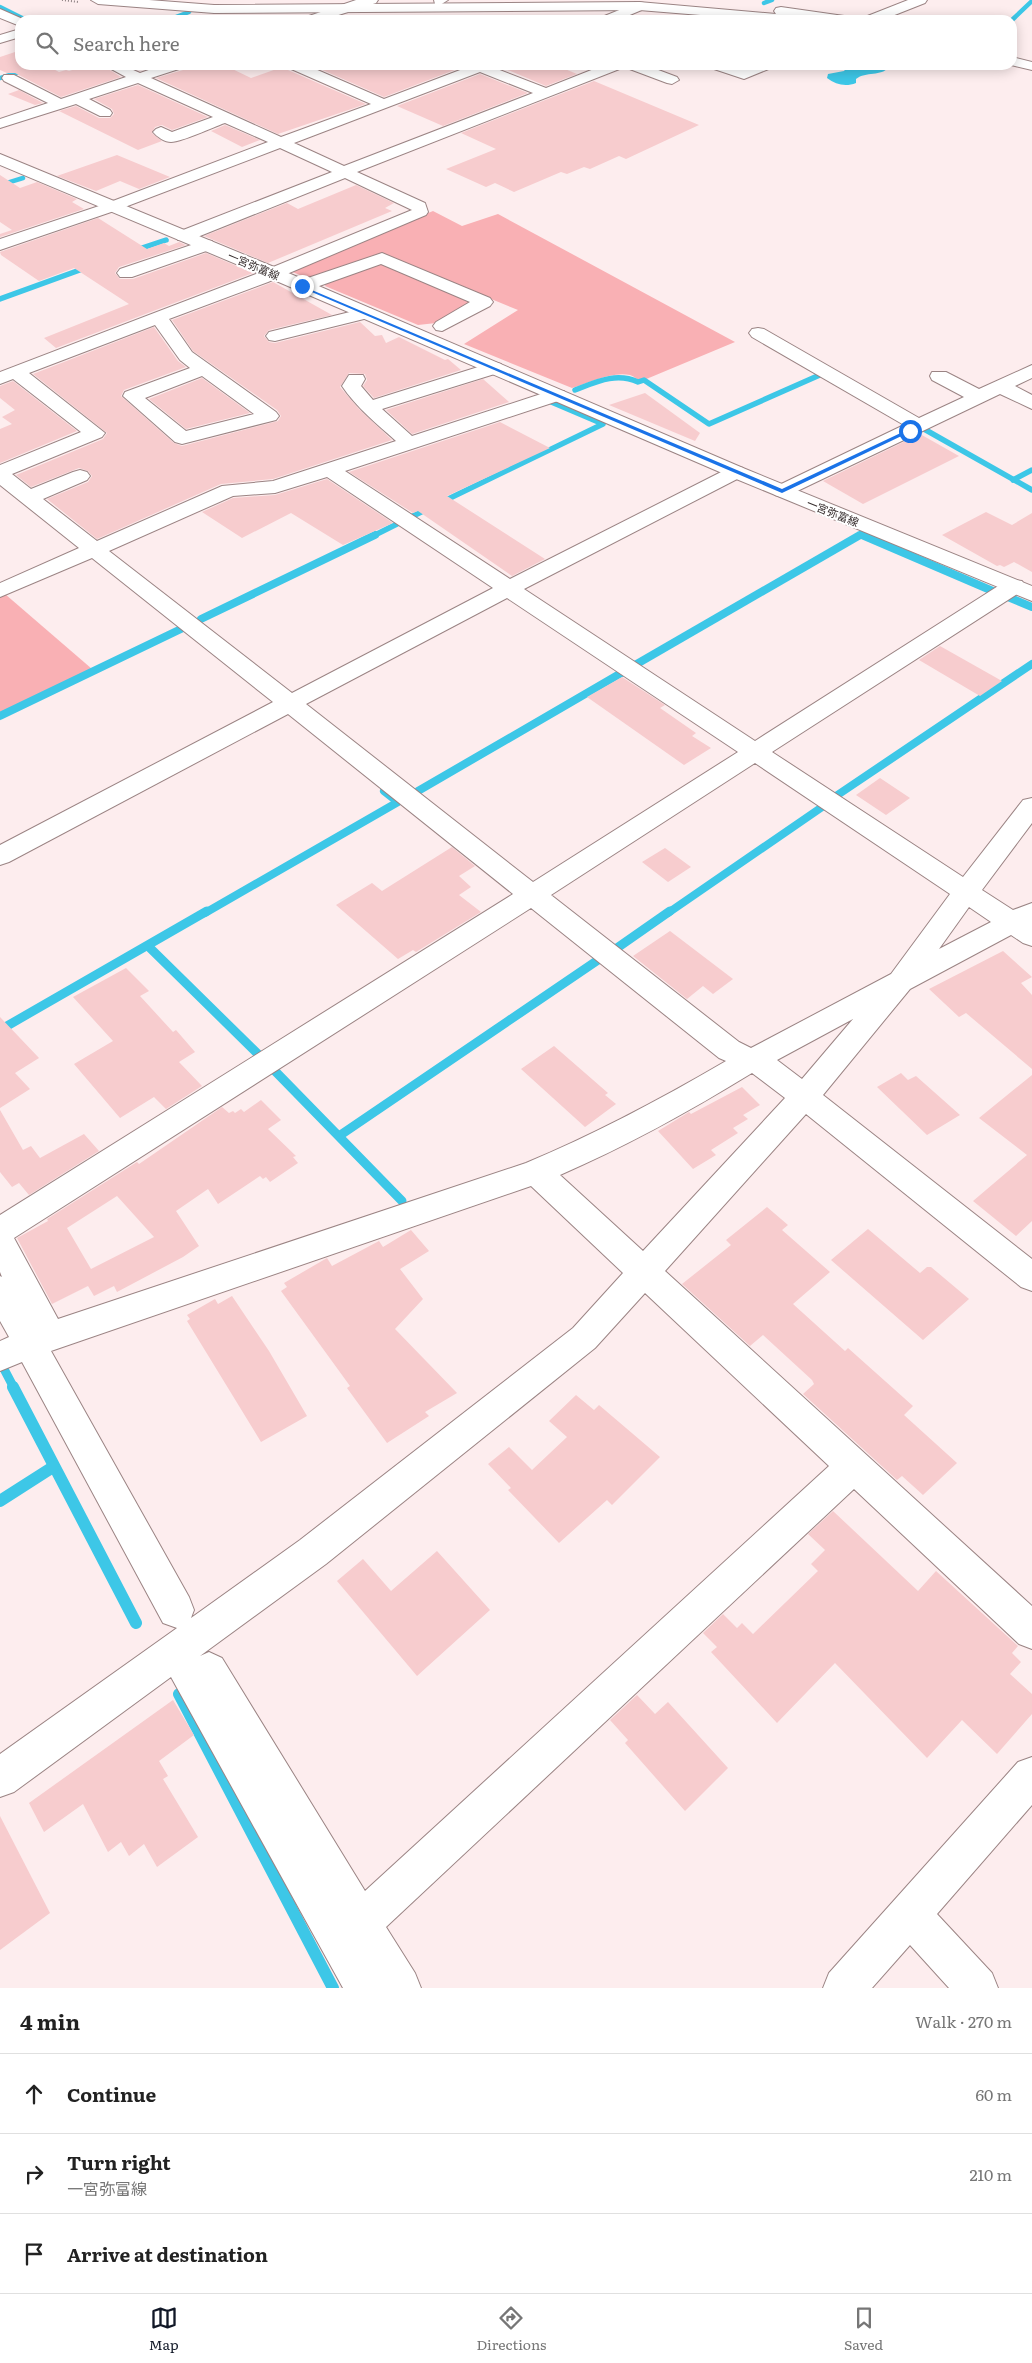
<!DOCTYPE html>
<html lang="en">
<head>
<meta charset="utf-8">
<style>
	:root { --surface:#fff; --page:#f2f2f2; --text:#222; --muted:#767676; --line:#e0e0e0; --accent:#111827 }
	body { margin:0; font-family:Literata,"Noto Sans JP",serif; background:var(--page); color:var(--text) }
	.stop { position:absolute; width:15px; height:15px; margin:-11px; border:4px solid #1a73e8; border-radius:50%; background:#fff }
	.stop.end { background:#1a73e8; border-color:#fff; box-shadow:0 1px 5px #0008 }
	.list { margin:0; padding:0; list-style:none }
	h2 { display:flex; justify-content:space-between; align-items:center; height:65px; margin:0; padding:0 20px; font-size:21px }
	h2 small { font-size:16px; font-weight:400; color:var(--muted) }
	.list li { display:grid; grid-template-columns:32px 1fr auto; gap:15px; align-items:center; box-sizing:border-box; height:80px; padding:0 20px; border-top:1px solid var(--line) }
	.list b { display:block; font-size:19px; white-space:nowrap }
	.list p { margin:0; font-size:16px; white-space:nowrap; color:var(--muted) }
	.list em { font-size:16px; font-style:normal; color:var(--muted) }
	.icon { flex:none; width:28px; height:28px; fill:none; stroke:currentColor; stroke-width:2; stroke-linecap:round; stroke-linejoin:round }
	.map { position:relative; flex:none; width:1032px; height:1988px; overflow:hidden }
	.search { position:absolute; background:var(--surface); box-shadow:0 2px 12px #0003; left:15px; right:15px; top:15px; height:55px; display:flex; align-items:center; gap:12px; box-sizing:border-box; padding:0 18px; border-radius:15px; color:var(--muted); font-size:19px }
	.sheet { height:305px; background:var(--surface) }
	nav { display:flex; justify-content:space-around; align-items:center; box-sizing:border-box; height:70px; border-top:1px solid var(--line); background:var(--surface); font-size:14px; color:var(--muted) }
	nav a { display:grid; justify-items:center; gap:2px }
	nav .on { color:var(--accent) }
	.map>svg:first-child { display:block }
	.green { fill:#f9b0b4 }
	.water { fill:#3dc7e7 }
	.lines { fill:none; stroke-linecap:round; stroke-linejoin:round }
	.stream-far4 { stroke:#3dc7e7; stroke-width:4.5 }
	.stream-far3 { stroke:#3dc7e7; stroke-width:5.5 }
	.stream-far2 { stroke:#3dc7e7; stroke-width:8 }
	.stream-far1 { stroke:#3dc7e7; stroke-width:9 }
	.stream { stroke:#3dc7e7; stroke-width:12 }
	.building { fill:#f7ccce; fill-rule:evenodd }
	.minor-casing { stroke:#9b8484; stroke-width:2 }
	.major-casing { stroke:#9b8484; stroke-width:2 }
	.highway-casing { stroke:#9b8484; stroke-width:2 }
	.path { stroke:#8f8384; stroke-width:2; stroke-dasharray:1 2; stroke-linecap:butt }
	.minor { fill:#fff; fill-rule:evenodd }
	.major { fill:#fff; fill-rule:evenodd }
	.highway { fill:#fff; fill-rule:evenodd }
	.route { fill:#1a73e8 }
	.labels { text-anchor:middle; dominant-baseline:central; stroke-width:4; stroke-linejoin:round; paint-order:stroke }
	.far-street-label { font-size:11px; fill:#352c2c; stroke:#fff }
</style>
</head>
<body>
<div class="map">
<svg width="1032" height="1988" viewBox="0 0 1032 1988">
	<rect width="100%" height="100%" fill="#fdedee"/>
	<g class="green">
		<path d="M 433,211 L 462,226 L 498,214 L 735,342 L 644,380 C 637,381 636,377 630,375 C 612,371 589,383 572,388 L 464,344 L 518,310 L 382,254 L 314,277 L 307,278 L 290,271 Z"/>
		<polygon points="386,262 473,303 436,323 418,325 325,286 326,283"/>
		<polygon points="5,594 92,669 0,713 0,596"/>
	</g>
	<path class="water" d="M 849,65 L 889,65 L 889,67 C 881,77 866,71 856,79 L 856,83 C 846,87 836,85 827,78 L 828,74 L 844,71 Z"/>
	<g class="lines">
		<g class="stream-far4">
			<polyline points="764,3 772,0"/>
			<polyline points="0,7 26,20"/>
			<polyline points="168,20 189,12"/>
			<polyline points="1012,20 1032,1"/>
			<polyline points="0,78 40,65"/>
			<polyline points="0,185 23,178"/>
		</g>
		<g class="stream-far3">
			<polyline points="133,251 166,240"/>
			<polyline points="0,299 88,267"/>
			<path d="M 575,390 C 596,382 616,372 638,382 L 644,380 L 709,424 L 822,374 L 829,377"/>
			<polyline points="924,429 1032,490"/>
			<polyline points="1013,480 1032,470"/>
			<polyline points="411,517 603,424 549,401"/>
			<polyline points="373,536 397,524"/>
			<polyline points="858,536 861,534 865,536"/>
		</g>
		<g class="stream-far2">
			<polyline points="862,535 995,592"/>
			<polyline points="1008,597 1032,607"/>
			<polyline points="201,619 375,535"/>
			<polyline points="635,665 860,535"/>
			<polyline points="0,716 183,628"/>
			<polyline points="418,791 623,672"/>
			<polyline points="836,796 1032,664"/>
			<polyline points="205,913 398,802 384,791"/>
			<polyline points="668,913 825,805"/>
		</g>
		<g class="stream-far1">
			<polyline points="148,946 260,1056"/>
			<polyline points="617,948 670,911"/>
			<polyline points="0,1030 207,911"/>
			<polyline points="274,1070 402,1201"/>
			<polyline points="339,1136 598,960"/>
			<polyline points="4,1369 14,1388"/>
		</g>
		<g class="stream">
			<polyline points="13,1387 136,1623"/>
			<polyline points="0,1501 53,1467"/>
			<polyline points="179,1694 333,1988"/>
		</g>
	</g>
	<g class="building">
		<polygon points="18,51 20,65 46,65 59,72 66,70 69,71 88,65 102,65 121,77 61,97 15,73 7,73 0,70 0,57"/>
		<polygon points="186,65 224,65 251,78 285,66 288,70 366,104 278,134 156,78 183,70"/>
		<polygon points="311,65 465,65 465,66 384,97"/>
		<polygon points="496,65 555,65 577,74 546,86"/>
		<polygon points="480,74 528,93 443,126 397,106"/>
		<polygon points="594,81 699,125 626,159 619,156 590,169 584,167 567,174 561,172 514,192 495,183 486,187 446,169 496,149 461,133"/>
		<polygon points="138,85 208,117 172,130 162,125 155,127 152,133 162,141 138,150 59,111 76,106 99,118 110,118 114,114 112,109 94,99"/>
		<polygon points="19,90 43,103 35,105 8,94"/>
		<polygon points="225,125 260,140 242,147 211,131"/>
		<polygon points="117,155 170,177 139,189 120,181 96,191 57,176"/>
		<polygon points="0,175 20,188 37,182 77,199 72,202 84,209 0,237 0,234 12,230 0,222"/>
		<polygon points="356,185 394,203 385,208 392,211 268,263 204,236 287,203 298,209"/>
		<polygon points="98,218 147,249 164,243 169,246 179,242 186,245 119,267 115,273 120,279 133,279 206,253 253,273 56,348 44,338 129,304 74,268 39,281 1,255 0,252"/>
		<polygon points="273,282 332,315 269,330 264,336 269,342 275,343 360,322 375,336 382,335 386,343 399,337 445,360 448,359 461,370 374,398 363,386 367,380 365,374 349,373 340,387 359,409 392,440 273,479 221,484 97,539 47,499 88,482 92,476 88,471 79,468 31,487 16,475 103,439 107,433 33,374 154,327 178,361 186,367 124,390 121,396 174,443 182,446 278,421 281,416 277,410 193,351 172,320"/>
		<polygon points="202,378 250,413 186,429 149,399"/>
		<polygon points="483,379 509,402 412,434 386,410"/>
		<polygon points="13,381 77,431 0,463 0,429 12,424 2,417 15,410 0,398 0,386"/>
		<polygon points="645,393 700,433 695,441 609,405"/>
		<polygon points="500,422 550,448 447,496 545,559 512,576 418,511 413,513 349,472"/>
		<polygon points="920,434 959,456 863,504 823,481"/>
		<polygon points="327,479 393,523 343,545 291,513 242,538 202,512 233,498 275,495"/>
		<polygon points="986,512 1012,525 1032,513 1032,572 1014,562 1004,567 1000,565 997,566 942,535"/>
		<polygon points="940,646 1002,681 980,696 919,660"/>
		<polygon points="622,677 665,705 660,708 696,733 692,736 711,748 684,765 587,697"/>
		<polygon points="880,778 910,798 886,815 856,795"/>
		<polygon points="452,847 475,866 459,876 471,887 459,895 481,912 416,952 413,950 398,959 336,905 372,883 382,891"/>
		<polygon points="665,848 691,867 668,882 642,862"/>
		<polygon points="670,931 733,979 713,994 703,986 687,999 633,956"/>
		<polygon points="1003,951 1032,977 1021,983 1032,995 1032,1069 966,1013 959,1017 929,989"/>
		<polygon points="126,968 149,991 140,996 173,1032 176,1030 195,1052 179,1062 202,1086 166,1109 154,1097 120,1118 74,1064 113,1041 73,997"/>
		<polygon points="0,1017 39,1058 15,1073 30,1089 0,1108"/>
		<polygon points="554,1046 608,1093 605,1095 616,1104 585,1127 521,1069"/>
		<polygon points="901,1073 908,1080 916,1076 960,1115 927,1135 877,1087"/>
		<polygon points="1032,1075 1032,1221 1016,1236 973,1201 1027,1155 979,1118"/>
		<polygon points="742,1087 760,1105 743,1115 748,1119 733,1128 738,1133 711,1150 716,1155 693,1169 658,1131 689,1112 691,1114"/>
		<path d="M 261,1100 L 281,1120 L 268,1129 L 296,1156 L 293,1157 L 298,1163 L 270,1182 L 266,1177 L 263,1179 L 260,1176 L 218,1204 L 208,1189 L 176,1211 L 199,1246 L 183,1257 L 117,1292 L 114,1286 L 94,1296 L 88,1286 L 52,1304 L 17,1238 L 48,1221 L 47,1219 L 137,1162 L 139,1164 L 222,1107 L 229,1113 L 233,1111 L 235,1113 L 241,1109 L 244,1112 ZM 117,1196 L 154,1237 L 91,1269 L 67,1228 Z"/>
		<polygon points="0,1110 23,1150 31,1146 40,1158 84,1134 99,1151 29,1195 19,1183 12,1187 0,1172"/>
		<polygon points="767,1207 788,1225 782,1230 830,1272 793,1304 845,1351 848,1348 913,1406 904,1415 957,1463 923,1495 902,1476 897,1480 803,1394 814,1384 812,1380 763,1335 750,1346 682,1284 731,1245 726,1240"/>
		<polygon points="868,1229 920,1273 927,1267 931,1267 969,1299 923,1340 831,1260"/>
		<polygon points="411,1230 429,1251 400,1269 423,1299 395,1329 457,1393 425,1412 429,1416 387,1443 347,1388 350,1386 281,1291 287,1287 284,1283 327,1258 332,1266 379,1241 383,1247"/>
		<polygon points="232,1296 269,1351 307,1416 261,1442 187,1321 190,1319 187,1315 215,1299 218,1304"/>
		<polygon points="576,1395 594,1410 599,1405 660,1457 612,1505 607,1500 559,1543 508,1490 511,1488 488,1464 509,1447 532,1470 567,1437 549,1421"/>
		<polygon points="833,1511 918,1591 936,1571 1018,1646 1012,1653 1021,1662 1010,1674 1032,1694 1032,1714 997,1754 962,1720 927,1758 835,1663 777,1723 711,1652 717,1647 703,1633 723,1614 737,1628 742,1623 753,1634 818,1571 811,1564 825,1550 808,1534"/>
		<polygon points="437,1551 490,1610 417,1676 337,1581 363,1559 391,1591"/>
		<polygon points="637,1695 655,1714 668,1702 728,1768 685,1811 625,1743 628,1740 610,1720"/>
		<polygon points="173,1700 194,1735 159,1761 168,1776 163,1779 198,1837 157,1867 144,1844 129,1856 121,1842 108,1852 83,1804 44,1832 29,1803"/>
		<polygon points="0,1816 50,1913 0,1950"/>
	</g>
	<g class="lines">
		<g class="minor-casing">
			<g id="minor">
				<polygon points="356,0 378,0 376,3 323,20 304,20 306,17"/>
				<polygon points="434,0 448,0 440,5 435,4"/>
				<polygon points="908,0 927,0 925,3 882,20 863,20 865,17"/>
				<polygon points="639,2 644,3 646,6 644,9 618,20 600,20 602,17"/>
				<polygon points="0,9 25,20 20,20 20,26 0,18"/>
				<polygon points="20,29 20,37 0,43 0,35"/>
				<path d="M 104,65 L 122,65 L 140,73 L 163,65 L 184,65 L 182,68 L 151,78 L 281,137 L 371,104 L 289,68 L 287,65 L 306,65 L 384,99 L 468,67 L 467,65 L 494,65 L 492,67 L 546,88 L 604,65 L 624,65 L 622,68 L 357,172 L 425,203 L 428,212 L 426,215 L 268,282 L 169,319 L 192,352 L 276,412 L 279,416 L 276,420 L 182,444 L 175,442 L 123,396 L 125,392 L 190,368 L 180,360 L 155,325 L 29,373 L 105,433 L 102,437 L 12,474 L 31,489 L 73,472 L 80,470 L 87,472 L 90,476 L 87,480 L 43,499 L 97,541 L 222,486 L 273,481 L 396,441 C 377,424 356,407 342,386 L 349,375 L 363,375 L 365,379 L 361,386 L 373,400 L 494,362 L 501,364 L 503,368 L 501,372 L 382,409 L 412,436 L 550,391 L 564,391 L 566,395 L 564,399 L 345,471 L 510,579 L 729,468 L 736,466 L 743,468 L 746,472 L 743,476 L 524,589 L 755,741 L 1006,581 L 1014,580 L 1022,581 L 1025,586 L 1022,591 L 772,752 L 963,877 L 1023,800 L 1032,798 L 1032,823 L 982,890 L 1013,910 L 1032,903 L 1032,946 L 1023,943 L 1011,935 L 910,989 L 823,1095 L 1032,1259 L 1032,1291 L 1021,1287 L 806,1114 L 665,1271 L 1032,1606 L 1032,1649 L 1019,1644 L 854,1489 L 386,1927 L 415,1973 L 421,1988 L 343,1988 L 171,1677 L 14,1792 L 0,1797 L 0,1754 L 177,1628 L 163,1623 L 22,1362 L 0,1371 L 0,1341 L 9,1337 L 0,1321 L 0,1276 L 2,1277 L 0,1272 L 0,1215 L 513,894 L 288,714 L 9,862 L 0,865 L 0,845 L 273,702 L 92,558 L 0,597 L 0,583 L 79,548 L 0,485 L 0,465 L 81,432 L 13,379 L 0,384 L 0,372 L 256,274 L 412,210 L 345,178 L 190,240 L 178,240 L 176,236 L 178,232 L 332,172 L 280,148 L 117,210 L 0,250 L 0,239 L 105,204 L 268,142 L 225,123 C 213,127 182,142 171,142 C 165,142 157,137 153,132 L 156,129 L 161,127 L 172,132 L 213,117 L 138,83 L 89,99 L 110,110 L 112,113 L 110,116 L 100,116 L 76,104 L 0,128 L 0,119 L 48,103 L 4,81 L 2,78 L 4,75 L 14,75 L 61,99 L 126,77 ZM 480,72 L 533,93 L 344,166 L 294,143 ZM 202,376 L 254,414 L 186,431 L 145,398 ZM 327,477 L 493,588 L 292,693 L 109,551 L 233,496 L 275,493 ZM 507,598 L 738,752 L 533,882 L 306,704 ZM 755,763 L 950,894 L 891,974 L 751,1048 L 739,1042 L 551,895 ZM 969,907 L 991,922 L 939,949 ZM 531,908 L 719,1058 L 726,1061 C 661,1099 595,1134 526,1163 L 58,1319 L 14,1238 ZM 853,1019 L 802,1079 L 777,1060 ZM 752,1073 L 785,1098 L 643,1251 L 560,1175 C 627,1146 690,1111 752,1073 ZM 531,1186 L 623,1273 L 573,1328 L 300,1540 L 191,1618 L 194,1610 L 189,1597 L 51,1351 ZM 645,1293 L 829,1466 L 365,1891 L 222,1658 L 209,1652 L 200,1656 L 326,1564 L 595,1348 Z"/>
				<polygon points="625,65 645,65 677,77 679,80 672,84 667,83 627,68"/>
				<polygon points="709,65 729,65 743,70 754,65 773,65 771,68 744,79 711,68"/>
				<polygon points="206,240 212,241 214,245 212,249 132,277 120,277 117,273 120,269"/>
				<polygon points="382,253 490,298 493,302 490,306 442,331 436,330 433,326 436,322 470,302 381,264 308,290 296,290 293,286 296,282"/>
				<polygon points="366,308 372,309 375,313 372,317 275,341 269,340 266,336 269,332"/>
				<polygon points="758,328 764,329 919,418 964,397 932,380 930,376 932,372 946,372 979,389 1032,365 1032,378 1015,386 1032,395 1032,409 1000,394 789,495 782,497 775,495 772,491 775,487 904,425 752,337 749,333 752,329"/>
				<polygon points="1032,1757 1032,1805 937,1914 992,1973 998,1988 949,1988 910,1945 872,1988 823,1988 829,1973 1018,1762"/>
			</g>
		</g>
		<g class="major-casing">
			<polygon id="major" points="0,154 279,269 743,468 1032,586 1032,601 729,476 267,277 0,165"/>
		</g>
		<g class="highway-casing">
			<g id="highway">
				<polygon points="91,0 149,0 214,5 639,2 776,14 774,11 776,8 781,7 844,16 851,20 762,20 639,10 214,13 98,4"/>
				<polygon points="1012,57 1032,62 1032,70 1011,65"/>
			</g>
		</g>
		<polyline class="path" points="62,0 78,2"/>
		<use href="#minor" class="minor"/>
		<use href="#major" class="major"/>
		<use href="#highway" class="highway"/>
	</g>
	<polygon class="route" points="300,285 782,489 907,430 912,431 782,493 300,287"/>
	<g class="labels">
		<g class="far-street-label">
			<text transform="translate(254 265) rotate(23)">一宮弥富線</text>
			<text transform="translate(833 512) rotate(22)">一宮弥富線</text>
		</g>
	</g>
</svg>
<div class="stop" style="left:910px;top:431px"></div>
<div class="stop end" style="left:302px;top:286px"></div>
<div class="search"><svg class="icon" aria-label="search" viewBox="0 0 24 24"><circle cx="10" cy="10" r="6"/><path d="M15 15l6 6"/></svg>Search here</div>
</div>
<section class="sheet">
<h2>4 min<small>Walk · 270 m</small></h2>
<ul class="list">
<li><svg class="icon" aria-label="ahead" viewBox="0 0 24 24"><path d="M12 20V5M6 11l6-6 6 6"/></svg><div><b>Continue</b></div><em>60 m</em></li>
<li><svg class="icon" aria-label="right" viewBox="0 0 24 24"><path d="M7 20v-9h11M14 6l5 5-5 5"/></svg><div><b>Turn right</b><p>一宮弥富線</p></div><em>210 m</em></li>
<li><svg class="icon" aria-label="arrive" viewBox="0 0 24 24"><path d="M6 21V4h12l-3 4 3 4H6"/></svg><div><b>Arrive at destination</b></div></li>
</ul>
</section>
<nav>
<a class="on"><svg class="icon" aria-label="map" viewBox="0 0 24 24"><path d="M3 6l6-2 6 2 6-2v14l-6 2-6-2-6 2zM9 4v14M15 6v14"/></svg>Map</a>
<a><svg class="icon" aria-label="directions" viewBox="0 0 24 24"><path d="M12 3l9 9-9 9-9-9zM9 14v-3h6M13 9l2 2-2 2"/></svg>Directions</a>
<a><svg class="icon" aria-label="saved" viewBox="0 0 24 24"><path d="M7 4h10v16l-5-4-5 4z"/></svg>Saved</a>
</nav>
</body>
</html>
